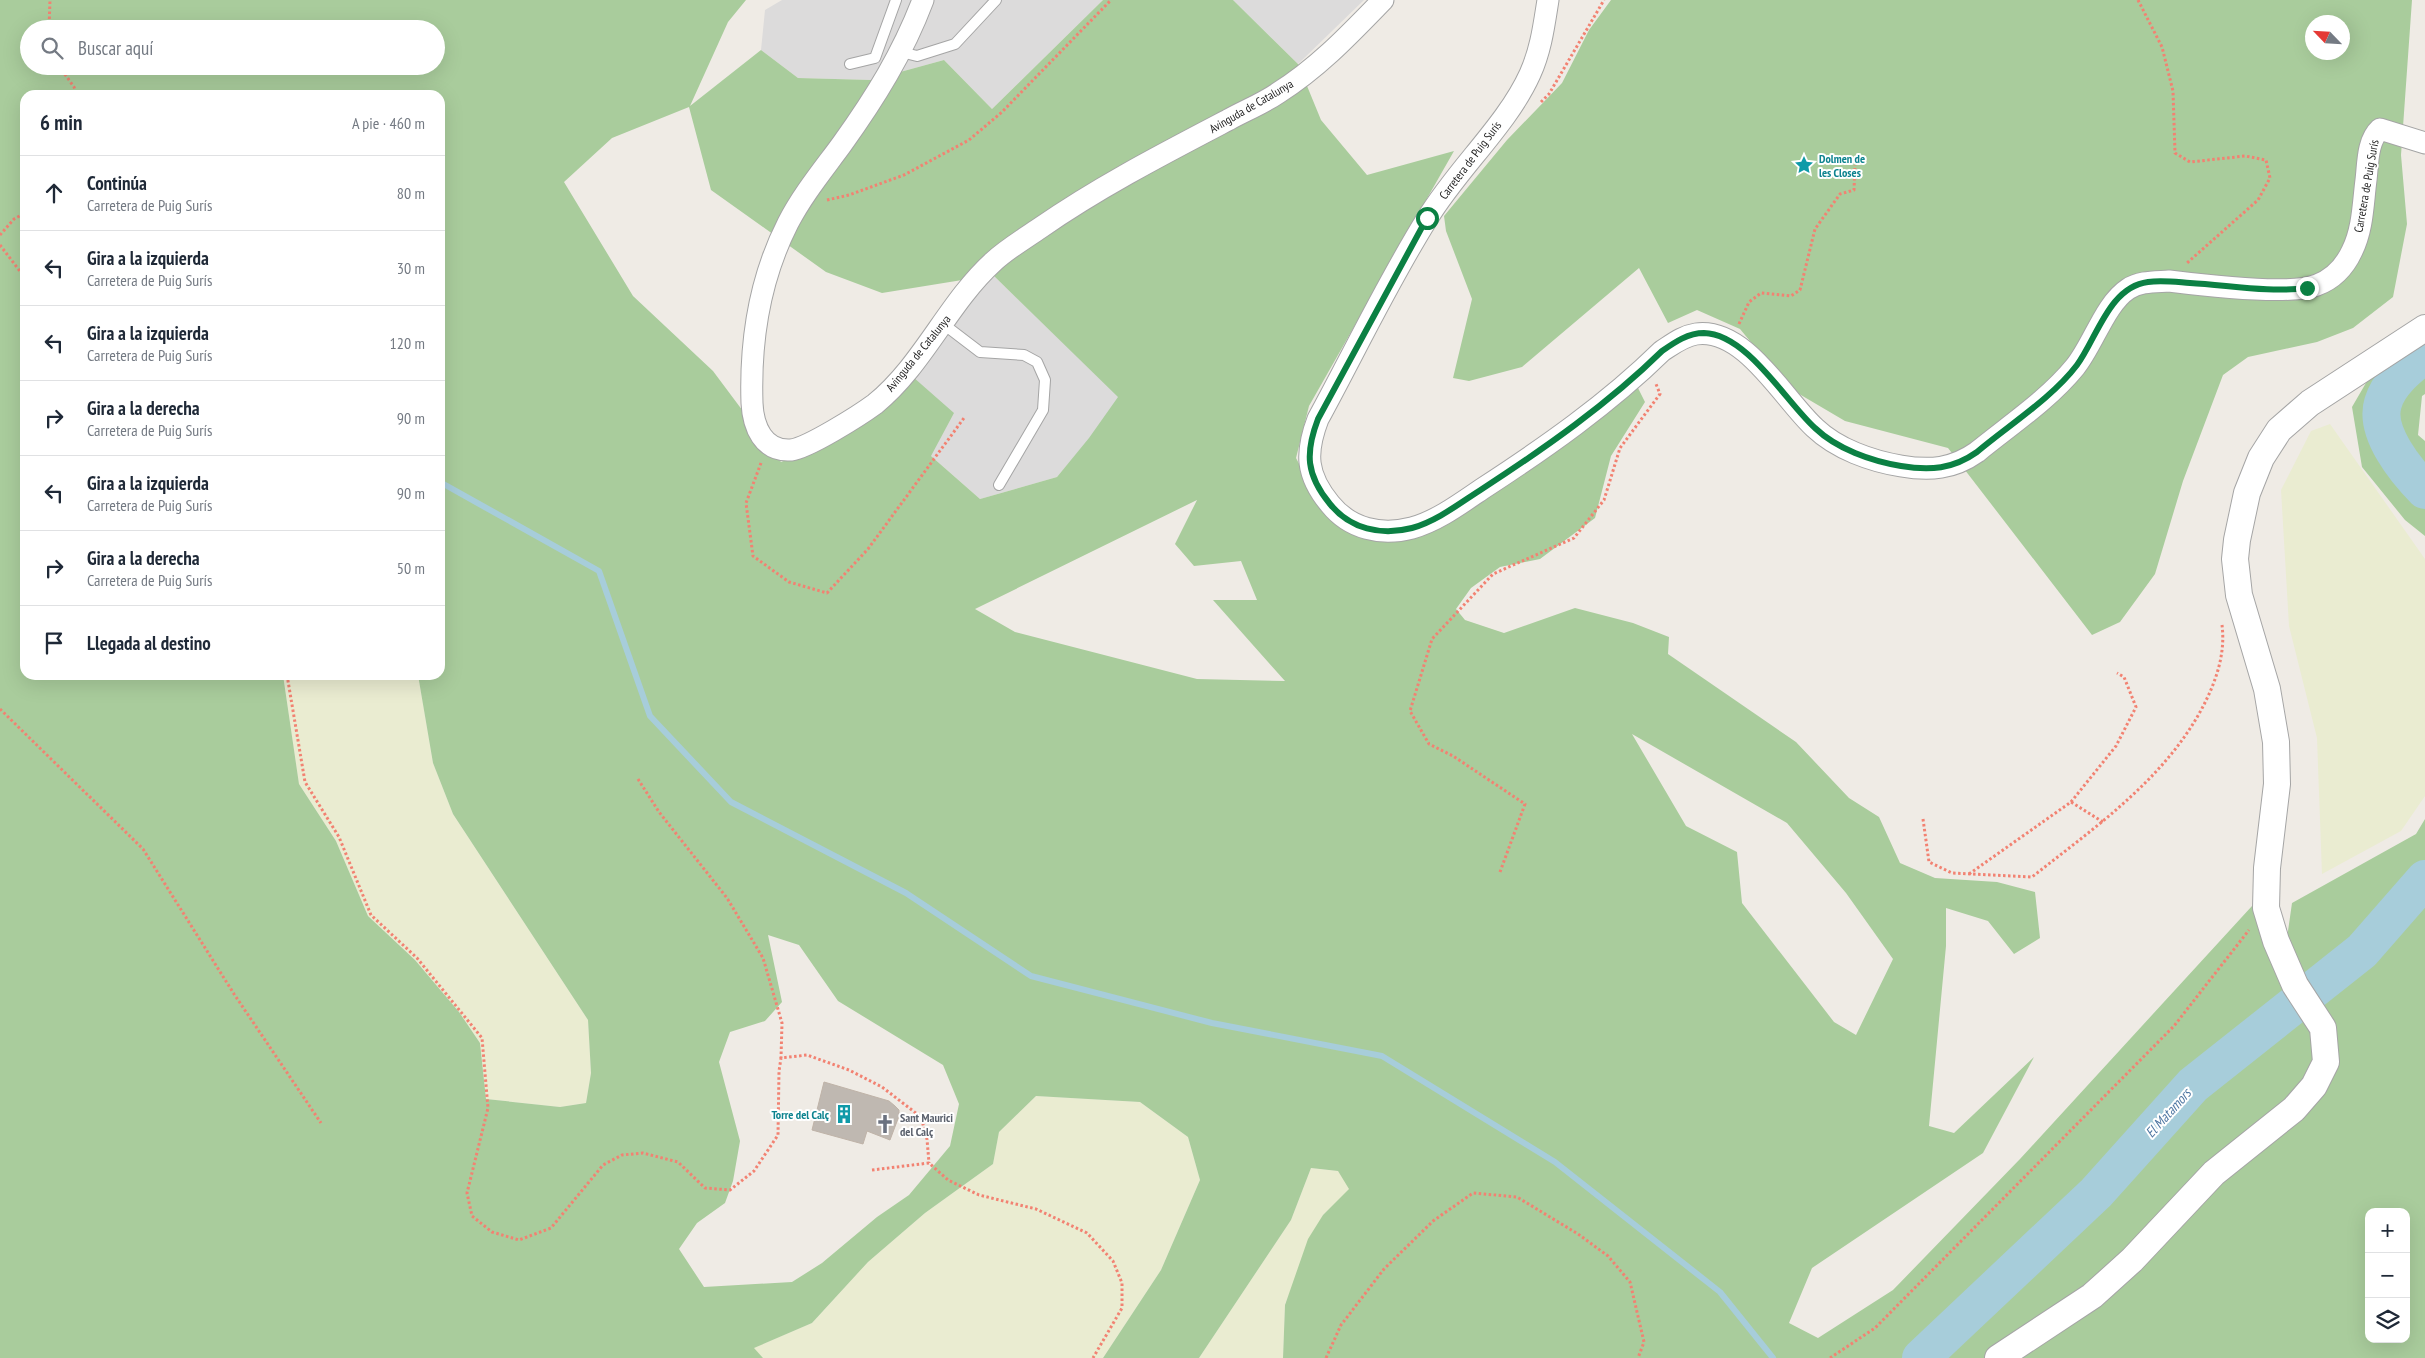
<!DOCTYPE html>
<html lang="es">
<head>
<meta charset="utf-8">
<style>
	:root { --surface:#fff; --page:#f6f6f7; --text:#1f2937; --muted:#747a83; --line:#e0e1e3 }
	body { margin:0; font-family:"PT Sans Narrow",sans-serif; background:var(--page); color:var(--text) }
	.controls { position:absolute; right:15px; bottom:15px; display:grid; overflow:hidden; border-radius:10px; box-shadow:0 5px 20px #0002 }
	.controls button { width:45px; height:45px; display:grid; place-items:center; padding:0; border:0; border-bottom:1px solid var(--line); background:var(--surface); color:var(--text); font:25px sans-serif }
	.compass { position:absolute; left:2305px; top:15px; width:45px; height:45px; border-radius:50%; background:var(--surface); box-shadow:0 5px 20px #0002; rotate:295deg }
	.stop { position:absolute; width:15px; height:15px; margin:-11px; border:4px solid #0b8043; border-radius:50%; background:#fff }
	.stop.end { background:#0b8043; border-color:#fff; box-shadow:0 1px 5px #0008 }
	.list { margin:0; padding:0; list-style:none }
	h2 { display:flex; justify-content:space-between; align-items:center; height:65px; margin:0; padding:0 20px; font-size:21px }
	h2 small { font-size:16px; font-weight:400; color:var(--muted) }
	.list li { display:grid; grid-template-columns:32px 1fr auto; gap:15px; align-items:center; box-sizing:border-box; height:75px; padding:0 20px; border-top:1px solid var(--line) }
	.list b { display:block; font-size:19px; white-space:nowrap }
	.list p { margin:0; font-size:16px; white-space:nowrap; color:var(--muted) }
	.list em { font-size:16px; font-style:normal; color:var(--muted) }
	.icon { flex:none; width:28px; height:28px; fill:none; stroke:currentColor; stroke-width:2; stroke-linecap:round; stroke-linejoin:round }
	.map { position:relative; flex:none; width:2425px; height:1358px; overflow:hidden }
	.search { position:absolute; background:var(--surface); box-shadow:0 5px 20px #0002; left:20px; top:20px; width:425px; height:55px; display:flex; align-items:center; gap:12px; box-sizing:border-box; padding:0 18px; border-radius:28px; color:var(--muted); font-size:19px }
	.panel { position:absolute; background:var(--surface); box-shadow:0 5px 20px #0002; left:20px; top:90px; width:425px; height:590px; border-radius:15px }
	.map>svg:first-child { display:block }
	.residential { fill:#dcdbdb }
	.farmland { fill:#eaecd1 }
	.forest { fill:#a9cc9c; fill-rule:evenodd }
	.lines { fill:none; stroke-linecap:round; stroke-linejoin:round }
	.stream { stroke:#a7cdda; stroke-width:6 }
	.river { stroke:#a7cdda; stroke-width:38 }
	.building { fill:#bfb8b1; stroke:#bfb3a8 }
	.service-casing { stroke:#a5a5a5; stroke-width:12 }
	.minor-casing { stroke:#a5a5a5; stroke-width:23 }
	.tertiary-casing { stroke:#a5a5a5; stroke-width:28 }
	.path { stroke:#f28272; stroke-width:3; stroke-dasharray:2.5 2.5; stroke-linecap:butt }
	.service { stroke:#fff; stroke-width:10 }
	.minor { stroke:#fff; stroke-width:21 }
	.tertiary { stroke:#fff; stroke-width:26 }
	.route { stroke:#0b8043; stroke-width:6 }
	.labels { text-anchor:middle; dominant-baseline:central; stroke-width:4; stroke-linejoin:round; paint-order:stroke }
	.street-label { font-size:12px; fill:#1e1e1e; stroke:#fff }
	.culture-label { font-size:12px; font-weight:bold; fill:#0d838f; stroke:#fff; text-anchor:start }
	.worship-label { font-size:12px; font-weight:bold; fill:#5b616d; stroke:#fff; text-anchor:start }
	.water-label { font-size:14px; font-style:italic; fill:#4d75a1; stroke:#fff }
</style>
</head>
<body>
<div class="map">
<svg width="2425" height="1358" viewBox="0 0 2425 1358">
	<rect width="100%" height="100%" fill="#efebe5"/>
	<g class="residential">
		<polygon points="782,0 1103,0 992,109 944,60 871,80 798,78 761,50 765,10"/>
		<polygon points="1233,0 1364,0 1298,64"/>
		<polygon points="993,275 1119,397 1090,438 1057,477 980,499 931,456 913,377 953,322"/>
	</g>
	<g class="farmland">
		<polygon points="2330,424 2425,559 2425,796 2401,831 2322,874 2317,738 2289,626 2281,490 2311,431"/>
		<polygon points="283,675 418,675 433,763 453,814 588,1020 591,1073 586,1103 560,1107 486,1099 480,1043 459,1012 415,960 368,916 336,841 299,784"/>
		<polygon points="1036,1096 1140,1102 1188,1137 1200,1180 1161,1270 1103,1358 763,1358 753,1348 812,1323 868,1262 925,1213 993,1164 999,1132"/>
		<polygon points="1311,1168 1338,1171 1350,1189 1323,1215 1285,1304 1283,1358 1199,1358 1291,1220"/>
	</g>
	<g class="forest">
		<path d="M0,0H746L728,22L690,106L761,50L798,78L871,80L944,60L992,109L1103,0H1233L1298,64L1321,120L1367,175L1454,151L1309,406L1296,458L1319,503L1364,535L1428,531L1638,388L1645,402L1611,456L1595,518L1540,559L1500,567L1471,588L1456,609L1465,620L1504,633L1575,608L1633,623L1669,637L1668,654L1796,742L1849,798L1879,817L1900,863L1935,878L1997,882L2035,892L2040,938L2014,954L1988,921L1946,908V946L1929,1126L1954,1133L2034,1057L1983,1153L1812,1268L1789,1323L1818,1338L1893,1290L2020,1159L2252,906L2285,952L2292,903L2416,834L2425,819V1358H1283L1285,1305L1308,1239L1323,1215L1349,1189L1338,1171L1311,1168L1291,1220L1199,1358H1103L1161,1270L1200,1180L1188,1137L1140,1102L1036,1096L999,1132L993,1164L925,1213L868,1262L812,1323L754,1348L763,1358H0ZM29,29H436V66H29ZM25,95H440V675H418L433,763L453,814L588,1020L591,1073L586,1103L560,1107L486,1099L480,1043L459,1012L415,960L368,916L336,841L299,784L283,675H25ZM689,107L711,190L826,272L882,293L993,275L1118,397L1089,438L1057,477L980,499L931,456L954,413L913,377L847,435L781,462L713,371L633,296L564,182L612,138ZM1197,500L1175,544L1194,566L1241,561L1257,600H1213L1285,681L1197,679L1015,632L975,609ZM1632,734L1787,823L1846,893L1893,959L1856,1035L1834,1022L1742,903L1737,852L1686,826ZM768,935L799,945L838,1001L943,1065L959,1104L950,1146L909,1195L877,1217L822,1263L792,1282L704,1287L679,1249L697,1223L725,1203L733,1181L740,1141L719,1062L730,1032L765,1021L782,1002ZM2369,1212H2406V1339H2369Z"/>
		<path d="M1611,0H2412L2401,155L2407,224L2393,297L2353,328L2317,342L2248,357L2223,375L2183,481L2155,574L2120,622L2092,635L1948,448L1845,421L1789,388L1740,329L1697,310L1668,323L1639,268L1522,367L1469,381L1453,378L1472,299L1446,231L1444,216L1507,140L1562,83L1589,30ZM2312,22H2342V52H2312Z"/>
		<polygon points="2425,334 2425,394 2422,396 2418,435 2425,441 2425,536 2405,520 2362,467 2352,407 2370,376"/>
	</g>
	<g class="lines">
		<polyline class="stream" points="440,482 599,571 650,716 731,802 906,893 1031,976 1212,1023 1382,1056 1555,1162 1720,1292 1773,1358"/>
		<g class="river">
			<path d="M2425,354C2409,367 2389,382 2383,403C2374,432 2406,471 2425,490"/>
			<polyline points="1921,1358 2096,1193 2193,1085 2362,951 2425,879"/>
		</g>
	</g>
	<polygon class="building" points="824,1082 889,1101 895,1106 899,1110 899,1116 890,1140 867,1131 863,1144 812,1130"/>
	<g class="lines">
		<g class="service-casing">
			<g id="service">
				<polyline points="901,52 917,56 955,44 996,0"/>
				<polyline points="850,64 875,58 896,0"/>
				<polyline points="942,323 980,352 1024,355 1037,362 1045,380 1043,410 999,485"/>
			</g>
		</g>
		<g class="minor-casing">
			<g id="minor">
				<path d="M923,0C903,53 875,98 842,144C823,170 803,194 788,223C760,278 750,342 752,403C753,426 763,452 791,450C808,448 860,415 875,404C923,365 948,303 993,262C1007,249 1024,239 1040,228C1099,187 1163,154 1228,120C1244,111 1262,104 1278,93C1318,68 1350,34 1383,0"/>
				<path d="M1548,0C1544,25 1541,50 1530,74C1507,125 1457,169 1427,219C1387,283 1354,353 1318,419C1305,453 1306,475 1330,504C1350,529 1381,536 1412,528C1437,521 1460,504 1482,489C1545,448 1608,404 1662,351C1673,344 1683,336 1696,334C1745,327 1784,400 1815,428C1837,449 1871,461 1901,466C1930,471 1953,469 1977,452C2010,425 2048,400 2075,367C2093,345 2105,304 2128,289C2140,281 2155,282 2169,281C2201,285 2290,296 2317,285C2333,279 2345,266 2352,251C2363,229 2363,203 2366,180C2368,164 2367,141 2380,129L2425,143"/>
			</g>
		</g>
		<g class="tertiary-casing">
			<polyline id="tertiary" points="1998,1358 2092,1296 2132,1260 2214,1173 2294,1109 2314,1086 2326,1062 2323,1028 2295,985 2276,941 2266,908 2267,868 2277,784 2276,742 2267,689 2239,595 2235,559 2237,540 2247,493 2261,458 2279,430 2310,403 2425,328"/>
		</g>
		<g class="path">
			<polyline points="2138,0 2162,47 2173,91 2175,153 2190,162 2245,156 2266,160 2270,178 2258,200 2187,263"/>
			<polyline points="49,29 50,0"/>
			<polyline points="59,66 74,87 77,95"/>
			<polyline points="1541,102 1549,94 1604,0"/>
			<polyline points="827,200 849,195 904,175 969,140 1002,112 1111,0"/>
			<polyline points="0,235 14,219 25,213"/>
			<polyline points="0,245 25,278"/>
			<polyline points="1739,324 1749,302 1761,293 1791,296 1800,290 1815,229 1840,194 1854,190 1855,165"/>
			<polyline points="761,463 746,503 753,556 789,582 827,593 868,549 964,418"/>
			<polyline points="287,675 305,782 339,837 371,915 417,958 482,1038 488,1108 467,1193 472,1216 492,1232 519,1240 551,1228 603,1165 622,1155 643,1153 678,1162 705,1188 730,1190 754,1171 778,1135 779,1071 781,1058 807,1055 849,1070 882,1087 921,1117 927,1139 929,1163"/>
			<polyline points="0,709 143,849 234,994 321,1123"/>
			<polyline points="638,779 659,812 727,898 763,958 782,1023 781,1058"/>
			<polyline points="2071,802 2116,746 2136,707 2124,677 2117,673"/>
			<path d="M1923,819L1929,862L1952,873L2032,877C2099,824 2174,773 2210,692C2219,671 2225,649 2222,625"/>
			<polyline points="1500,872 1525,804 1453,756 1429,744 1410,711 1432,639 1493,574 1574,538 1604,500 1620,448 1660,394 1656,384"/>
			<polyline points="1969,874 2071,802 2103,822"/>
			<polyline points="872,1170 929,1163 948,1180 979,1195 1036,1209 1087,1233 1113,1261 1122,1283 1122,1308 1093,1358"/>
			<polyline points="1326,1358 1341,1325 1384,1269 1433,1221 1473,1193 1517,1197 1578,1234 1608,1256 1630,1282 1644,1342 1638,1358"/>
			<polyline points="1830,1358 1875,1328 2174,1026 2249,930"/>
		</g>
		<use href="#service" class="service"/>
		<use href="#minor" class="minor"/>
		<use href="#tertiary" class="tertiary"/>
	</g>
	<g class="lines">
		<path class="route" d="M1427,218L1318,419C1305,453 1306,475 1330,504C1350,529 1381,536 1412,528C1437,521 1460,503 1482,489C1545,448 1608,404 1662,351C1675,342 1688,333 1704,333C1747,334 1786,402 1815,428C1837,449 1871,461 1901,466C1930,471 1953,469 1977,452C2009,425 2052,398 2077,365C2097,338 2109,287 2148,282C2162,280 2176,282 2190,283C2228,285 2269,293 2307,288"/>
	</g>
	<defs>
		<g id="sight-bare" transform="scale(1.5)"><path d="M0-6L1.8-2.2L6-1.7L2.9 1.2L3.7 5.4L0 3.3L-3.7 5.4L-2.9 1.2L-6-1.7L-1.8-2.2Z" fill="#0f9aa8" stroke="#fff" stroke-width="2.5" paint-order="stroke"/></g>
		<g id="building-bare" transform="scale(1.5)"><path d="M-4-6H4V6H1V3H-1V6H-4ZM-2.5-4.3h1.7v1.8h-1.7ZM.8-4.3h1.7v1.8H.8ZM-2.5-1h1.7V.8h-1.7ZM.8-1h1.7V.8H.8Z" fill="#0f9aa8" stroke="#fff" stroke-width="2.5" paint-order="stroke"/></g>
		<g id="church-bare" transform="scale(1.5)"><path d="M-1.2-6h2.4v3.5h3.3v2.4h-3.3V6h-2.4V-.1h-3.3v-2.4h3.3Z" fill="#6b7280" stroke="#fff" stroke-width="2.5" paint-order="stroke"/></g>
	</defs>
	<g fill-rule="evenodd">
		<use href="#sight-bare" x="1804" y="165"/>
		<use href="#building-bare" x="844" y="1114"/>
		<use href="#church-bare" x="885" y="1124"/>
	</g>
	<g class="labels">
		<g class="street-label">
			<text transform="translate(1251 106) rotate(-30)">Avinguda de Catalunya</text>
			<text transform="translate(1470 160) rotate(-53)">Carretera de Puig Surís</text>
			<text transform="translate(2366 186) rotate(-80)">Carretera de Puig Surís</text>
			<text transform="translate(918 353) rotate(-51)">Avinguda de Catalunya</text>
		</g>
		<g class="culture-label">
			<text x="1819" y="158">Dolmen de<tspan x="1819" dy="14">les Closes</tspan></text>
			<text x="829" y="1114" text-anchor="end">Torre del Calç</text>
		</g>
		<g class="worship-label">
			<text x="900" y="1117">Sant Maurici<tspan x="900" dy="14">del Calç</tspan></text>
		</g>
		<g class="water-label">
			<text transform="translate(2168 1113) rotate(-48)">El Matamors</text>
		</g>
	</g>
</svg>
<div class="controls">
<button>+</button>
<button>−</button>
<button><svg class="icon" aria-label="layers" viewBox="0 0 24 24"><path d="M12 4l9 5-9 5-9-5zM3 14l9 5 9-5"/></svg></button>
</div>
<svg class="compass" viewBox="-18 -18 36 36"><path d="M0-13l5 13h-10z" fill="#e53935"/><path d="M0 13l5-13h-10z" fill="#747a83"/></svg>
<div class="stop" style="left:1427px;top:218px"></div>
<div class="stop end" style="left:2307px;top:288px"></div>
<div class="search"><svg class="icon" aria-label="search" viewBox="0 0 24 24"><circle cx="10" cy="10" r="6"/><path d="M15 15l6 6"/></svg>Buscar aquí</div>
<section class="panel">
<h2>6 min<small>A pie · 460 m</small></h2>
<ul class="list">
<li><svg class="icon" aria-label="ahead" viewBox="0 0 24 24"><path d="M12 20V5M6 11l6-6 6 6"/></svg><div><b>Continúa</b><p>Carretera de Puig Surís</p></div><em>80 m</em></li>
<li><svg class="icon" aria-label="left" viewBox="0 0 24 24"><path d="M17 20v-9H6M10 6l-5 5 5 5"/></svg><div><b>Gira a la izquierda</b><p>Carretera de Puig Surís</p></div><em>30 m</em></li>
<li><svg class="icon" aria-label="left" viewBox="0 0 24 24"><path d="M17 20v-9H6M10 6l-5 5 5 5"/></svg><div><b>Gira a la izquierda</b><p>Carretera de Puig Surís</p></div><em>120 m</em></li>
<li><svg class="icon" aria-label="right" viewBox="0 0 24 24"><path d="M7 20v-9h11M14 6l5 5-5 5"/></svg><div><b>Gira a la derecha</b><p>Carretera de Puig Surís</p></div><em>90 m</em></li>
<li><svg class="icon" aria-label="left" viewBox="0 0 24 24"><path d="M17 20v-9H6M10 6l-5 5 5 5"/></svg><div><b>Gira a la izquierda</b><p>Carretera de Puig Surís</p></div><em>90 m</em></li>
<li><svg class="icon" aria-label="right" viewBox="0 0 24 24"><path d="M7 20v-9h11M14 6l5 5-5 5"/></svg><div><b>Gira a la derecha</b><p>Carretera de Puig Surís</p></div><em>50 m</em></li>
<li><svg class="icon" aria-label="arrive" viewBox="0 0 24 24"><path d="M6 21V4h12l-3 4 3 4H6"/></svg><div><b>Llegada al destino</b></div></li>
</ul>
</section>
</div>
</body>
</html>
